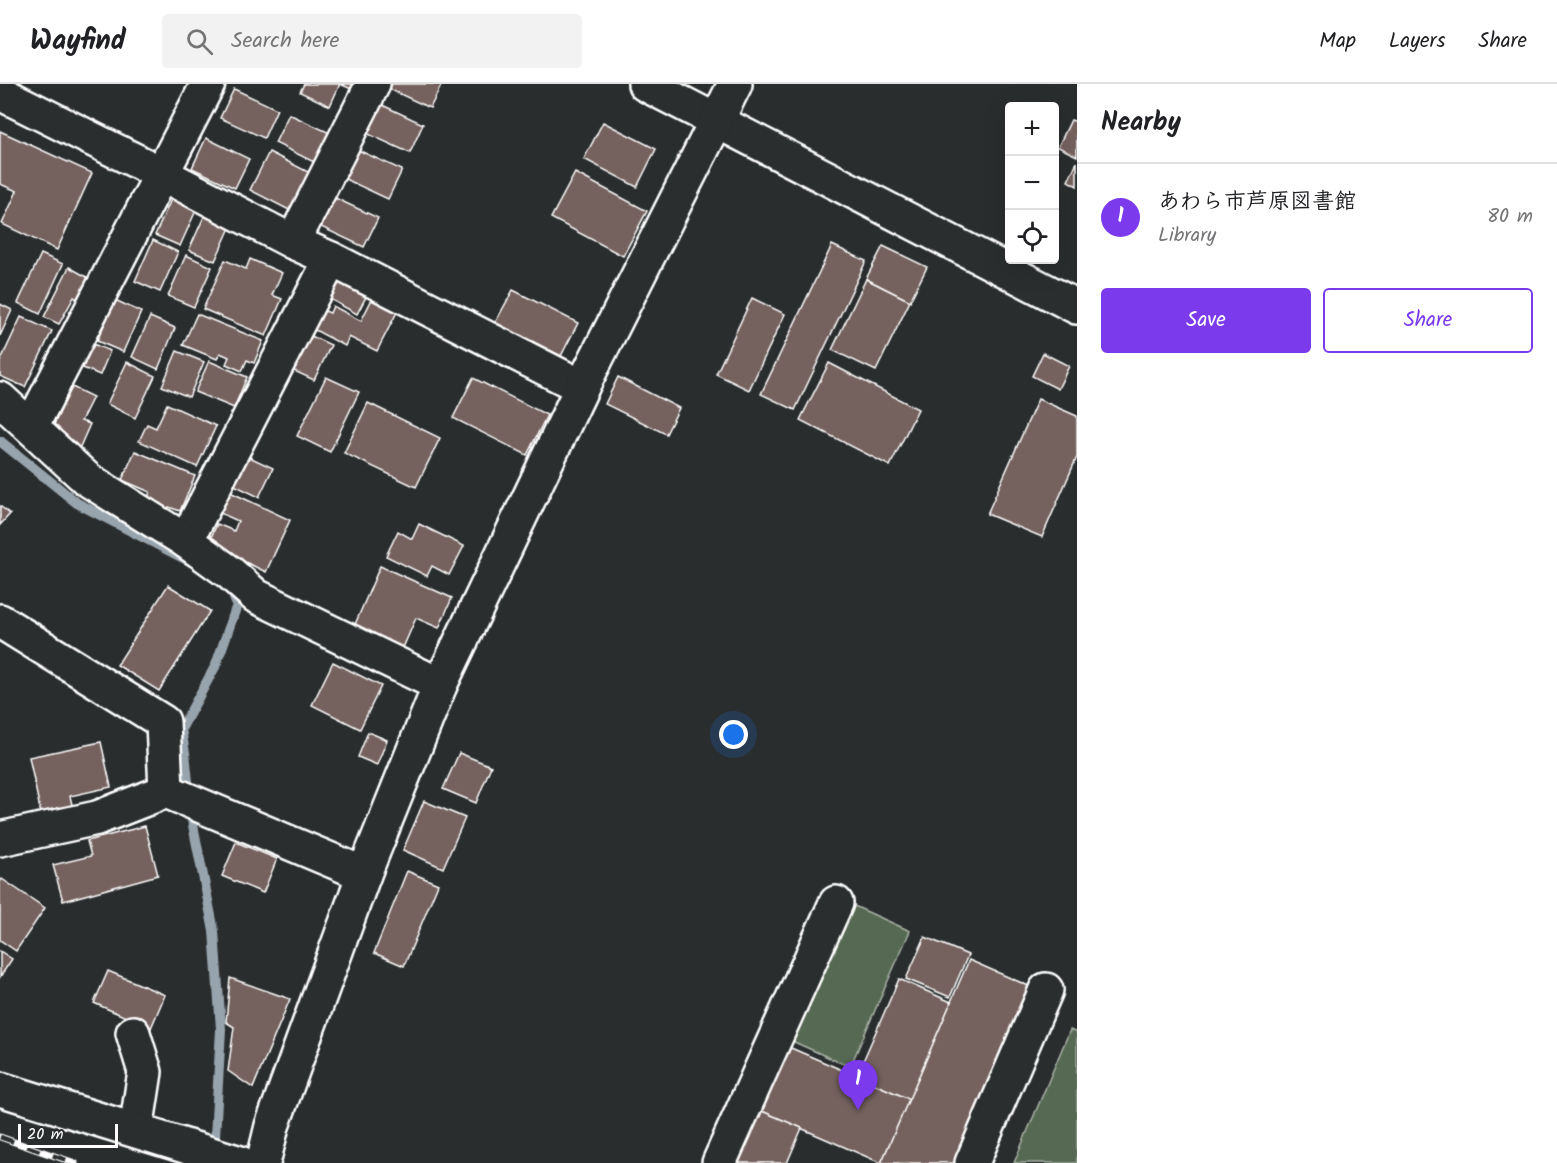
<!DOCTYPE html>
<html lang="en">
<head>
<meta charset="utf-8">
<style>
	:root { --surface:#fff; --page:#f2f2f2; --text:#202124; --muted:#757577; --line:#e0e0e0; --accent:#7c3aed }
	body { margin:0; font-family:Kalam,"Klee One",sans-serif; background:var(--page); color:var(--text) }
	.controls { position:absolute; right:18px; top:18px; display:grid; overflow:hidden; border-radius:6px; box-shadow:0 6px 24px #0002 }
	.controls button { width:54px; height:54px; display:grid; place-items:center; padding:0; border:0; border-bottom:2px solid var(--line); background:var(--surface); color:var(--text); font:30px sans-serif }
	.scale { position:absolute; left:18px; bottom:15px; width:100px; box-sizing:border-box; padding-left:6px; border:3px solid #fff; border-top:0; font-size:16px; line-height:21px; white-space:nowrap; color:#fff; -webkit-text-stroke:4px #2a2d2e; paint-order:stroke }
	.you { position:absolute; left:734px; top:651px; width:21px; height:21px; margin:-15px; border:4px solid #fff; border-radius:50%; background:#1a73e8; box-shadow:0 0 0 9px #1a73e833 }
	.badge { display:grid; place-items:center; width:39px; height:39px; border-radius:50%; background:var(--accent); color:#fff; font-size:20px; font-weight:700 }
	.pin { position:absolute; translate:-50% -50px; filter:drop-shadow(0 2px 3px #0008) }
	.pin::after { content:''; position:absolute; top:32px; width:21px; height:18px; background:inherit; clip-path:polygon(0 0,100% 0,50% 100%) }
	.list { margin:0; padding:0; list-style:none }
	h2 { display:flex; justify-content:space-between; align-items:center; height:78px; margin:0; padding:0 24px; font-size:26px }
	h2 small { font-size:20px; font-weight:400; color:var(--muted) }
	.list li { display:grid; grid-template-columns:39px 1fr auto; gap:18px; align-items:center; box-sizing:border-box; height:108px; padding:0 24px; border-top:2px solid var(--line) }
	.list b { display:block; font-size:22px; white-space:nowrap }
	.list p { margin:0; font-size:20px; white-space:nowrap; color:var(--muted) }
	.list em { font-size:20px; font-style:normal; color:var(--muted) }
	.actions { display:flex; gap:12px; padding:18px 24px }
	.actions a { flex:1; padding:14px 0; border:2px solid var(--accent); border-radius:6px; text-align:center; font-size:21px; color:var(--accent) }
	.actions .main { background:var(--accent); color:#fff }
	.icon { flex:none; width:33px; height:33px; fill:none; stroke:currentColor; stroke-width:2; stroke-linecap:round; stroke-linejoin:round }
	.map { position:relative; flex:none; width:1077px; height:1079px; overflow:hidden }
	header { display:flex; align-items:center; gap:36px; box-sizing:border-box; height:84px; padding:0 30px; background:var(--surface); border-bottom:2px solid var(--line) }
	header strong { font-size:28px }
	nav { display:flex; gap:33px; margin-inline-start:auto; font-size:21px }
	.search { width:420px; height:54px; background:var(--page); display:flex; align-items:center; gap:15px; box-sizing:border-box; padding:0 21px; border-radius:6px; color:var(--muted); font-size:22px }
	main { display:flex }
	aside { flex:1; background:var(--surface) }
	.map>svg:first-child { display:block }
	.green { fill:#576953; stroke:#abb4a9; stroke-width:1.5 }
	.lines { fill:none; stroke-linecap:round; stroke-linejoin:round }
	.stream { stroke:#97a4ad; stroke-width:10 }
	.building { fill:#75625f; stroke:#fff; stroke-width:1.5 }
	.minor-casing { stroke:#fff; stroke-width:38 }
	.minor { stroke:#2a2d2e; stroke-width:33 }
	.rail-casing { stroke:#fff; stroke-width:7 }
	.rail { stroke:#2a2d2e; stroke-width:4.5; stroke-dasharray:14; stroke-linecap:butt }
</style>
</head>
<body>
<header>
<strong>Wayfind</strong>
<div class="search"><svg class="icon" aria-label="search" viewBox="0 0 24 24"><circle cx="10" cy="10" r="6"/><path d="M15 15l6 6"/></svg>Search here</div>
<nav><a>Map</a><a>Layers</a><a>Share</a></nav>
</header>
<main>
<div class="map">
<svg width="1077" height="1079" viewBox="0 0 1077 1079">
	<rect width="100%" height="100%" fill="#2a2d2e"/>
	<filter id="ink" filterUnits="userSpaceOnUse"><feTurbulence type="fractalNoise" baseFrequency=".0167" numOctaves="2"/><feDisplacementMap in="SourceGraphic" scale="12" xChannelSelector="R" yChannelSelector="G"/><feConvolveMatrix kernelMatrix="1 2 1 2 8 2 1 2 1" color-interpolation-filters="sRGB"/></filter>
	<g filter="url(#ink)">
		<g class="green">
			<polygon points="852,821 910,847 850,983 792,957"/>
			<polygon points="1070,946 1077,949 1077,1079 1014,1079"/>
		</g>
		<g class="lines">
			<g class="stream">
				<polyline points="0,357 77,419 191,478"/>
				<polyline points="208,1064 215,1053 221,945 214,847 192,736 185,669 181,645 216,581 237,521 230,504"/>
			</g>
		</g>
		<g class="building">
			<polygon points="304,0 359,0 356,7 340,0 330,22 300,8"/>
			<polygon points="389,0 442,0 430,24 387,4"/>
			<polygon points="234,5 277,25 264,54 220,34"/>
			<polygon points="380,20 423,40 410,69 366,49"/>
			<polygon points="289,30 332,50 318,80 275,59"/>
			<polygon points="1071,36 1077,38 1077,72 1058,63"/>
			<polygon points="603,38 656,65 637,103 584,75"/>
			<polygon points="0,47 92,89 57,166 2,140 17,107 0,100"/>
			<polygon points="206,54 249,75 235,104 192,84"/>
			<polygon points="358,66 402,86 388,115 345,95"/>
			<polygon points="269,68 312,90 293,128 250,106"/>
			<polygon points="1077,78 1077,102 1068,97"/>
			<polygon points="575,89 647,127 623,172 551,134"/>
			<polygon points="173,111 198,122 180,162 155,151"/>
			<polygon points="335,114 378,134 364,163 321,143"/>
			<polygon points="207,126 233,137 215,177 189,166"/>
			<polygon points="153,156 178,168 160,208 135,197"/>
			<polygon points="832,161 866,177 795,326 761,310"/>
			<polygon points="883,162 927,183 910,217 866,195"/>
			<polygon points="41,170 63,180 40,230 18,219"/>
			<polygon points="186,171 212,183 194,223 168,212"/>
			<polygon points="250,175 282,189 272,211 282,215 266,252 203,225 225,176 246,185"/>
			<polygon points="69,183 94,197 83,218 74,213 59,240 44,233"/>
			<polygon points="338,194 368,209 357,230 328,214"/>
			<polygon points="866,195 910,217 876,287 832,266"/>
			<polygon points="513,206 578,239 561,272 495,239"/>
			<polygon points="752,214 785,230 749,306 716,290"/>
			<polygon points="372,215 397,228 377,267 349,253 345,262 311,244 320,225 330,229 333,222 361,237"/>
			<polygon points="115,216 141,228 123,268 97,257"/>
			<polygon points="0,220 12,226 0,252"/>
			<polygon points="197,230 263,257 254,279 247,276 242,287 226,280 229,273 220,269 217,275 183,261"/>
			<polygon points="21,233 52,247 25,303 0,292 0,278"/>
			<polygon points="150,233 175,244 158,285 132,273"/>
			<polygon points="309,251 331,261 314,296 292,286"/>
			<polygon points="93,260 110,267 100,291 83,284"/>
			<polygon points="177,267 204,278 189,313 162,302"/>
			<polygon points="1043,269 1069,282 1058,305 1032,292"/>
			<polygon points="209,277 247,293 234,324 195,308"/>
			<polygon points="127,278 155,292 135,334 107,320"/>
			<polygon points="829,279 918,325 890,382 800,336"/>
			<polygon points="326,293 359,308 330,368 297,352"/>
			<polygon points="618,293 679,324 666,350 605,320"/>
			<polygon points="473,294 547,331 527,371 453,334"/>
			<polygon points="72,303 93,313 81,337 90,340 79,365 49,351"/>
			<polygon points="1038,315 1077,332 1077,373 1042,453 987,430"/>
			<polygon points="368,319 440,354 416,403 344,369"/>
			<polygon points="167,320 216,342 197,383 139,357 147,340 156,344"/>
			<polygon points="135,367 195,392 180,427 169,423 165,433 144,424 150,408 122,396"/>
			<polygon points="243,370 273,384 259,413 230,399"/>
			<polygon points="230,408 290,436 266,488 208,460 217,440 234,447 238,437 220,429"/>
			<polygon points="0,422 10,430 0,441"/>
			<polygon points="419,440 464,462 449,491 432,482 427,492 386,472 398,447 412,455"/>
			<polygon points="380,482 452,514 439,544 416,534 402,566 353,545"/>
			<polygon points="168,501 210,527 159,607 117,581"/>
			<polygon points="333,578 381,602 360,645 312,621"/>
			<polygon points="368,648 387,656 377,681 358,673"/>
			<polygon points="101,658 111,703 70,712 74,729 42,735 29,673"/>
			<polygon points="459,669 491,682 476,719 443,705"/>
			<polygon points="424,717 465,734 443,784 403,766"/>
			<polygon points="145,742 158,791 63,817 53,781 91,772 87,757"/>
			<polygon points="236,758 277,775 263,809 222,792"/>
			<polygon points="407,787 438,800 404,882 374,869"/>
			<polygon points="2,795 45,824 16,867 0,856 0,798"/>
			<polygon points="925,853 968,871 950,913 906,895"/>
			<polygon points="0,867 12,875 0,893"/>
			<polygon points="969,876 1031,903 954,1079 881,1079"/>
			<polygon points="108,887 165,911 151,944 94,919"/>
			<polygon points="230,894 290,915 253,1004 228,987 234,943 226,938"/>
			<polygon points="899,895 951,918 909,1015 856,993"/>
			<polygon points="784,961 909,1015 881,1079 757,1025"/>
			<polygon points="757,1025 802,1044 787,1079 733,1079"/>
		</g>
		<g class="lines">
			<g class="minor-casing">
				<g id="minor">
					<polyline points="645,0 1077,223"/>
					<polyline points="0,9 162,90 293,158 331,175 186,457"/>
					<polyline points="293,158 373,0"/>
					<polyline points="331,175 582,303"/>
					<polyline points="0,315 87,395 186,457 229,488 256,512 440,601"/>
					<polyline points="31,343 208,0"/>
					<polyline points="0,537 163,638 166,707"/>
					<polyline points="0,755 97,734 166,707 364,790"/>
					<polyline points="133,949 145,988 136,1046"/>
					<polyline points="0,1005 240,1079"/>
					<polyline points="263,1079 272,1042 364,790 440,601 582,303 735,0"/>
					<polyline points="719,1079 836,819"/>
					<polyline points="972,1079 1046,906"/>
				</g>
			</g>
			<use href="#minor" class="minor"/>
			<g class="rail-casing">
				<polyline id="rail" points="0,1053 75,1079"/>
			</g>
			<use href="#rail" class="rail"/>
		</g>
	</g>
</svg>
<div class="controls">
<button>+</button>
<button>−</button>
<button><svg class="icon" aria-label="locate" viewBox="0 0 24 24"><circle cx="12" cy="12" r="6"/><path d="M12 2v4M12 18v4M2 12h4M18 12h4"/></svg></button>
</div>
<div class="scale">20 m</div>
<div class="you"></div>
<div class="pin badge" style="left:858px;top:1026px">1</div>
</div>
<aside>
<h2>Nearby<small></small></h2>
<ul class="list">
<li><span class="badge">1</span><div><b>あわら市芦原図書館</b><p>Library</p></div><em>80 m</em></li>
</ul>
<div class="actions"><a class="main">Save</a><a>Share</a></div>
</aside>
</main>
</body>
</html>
